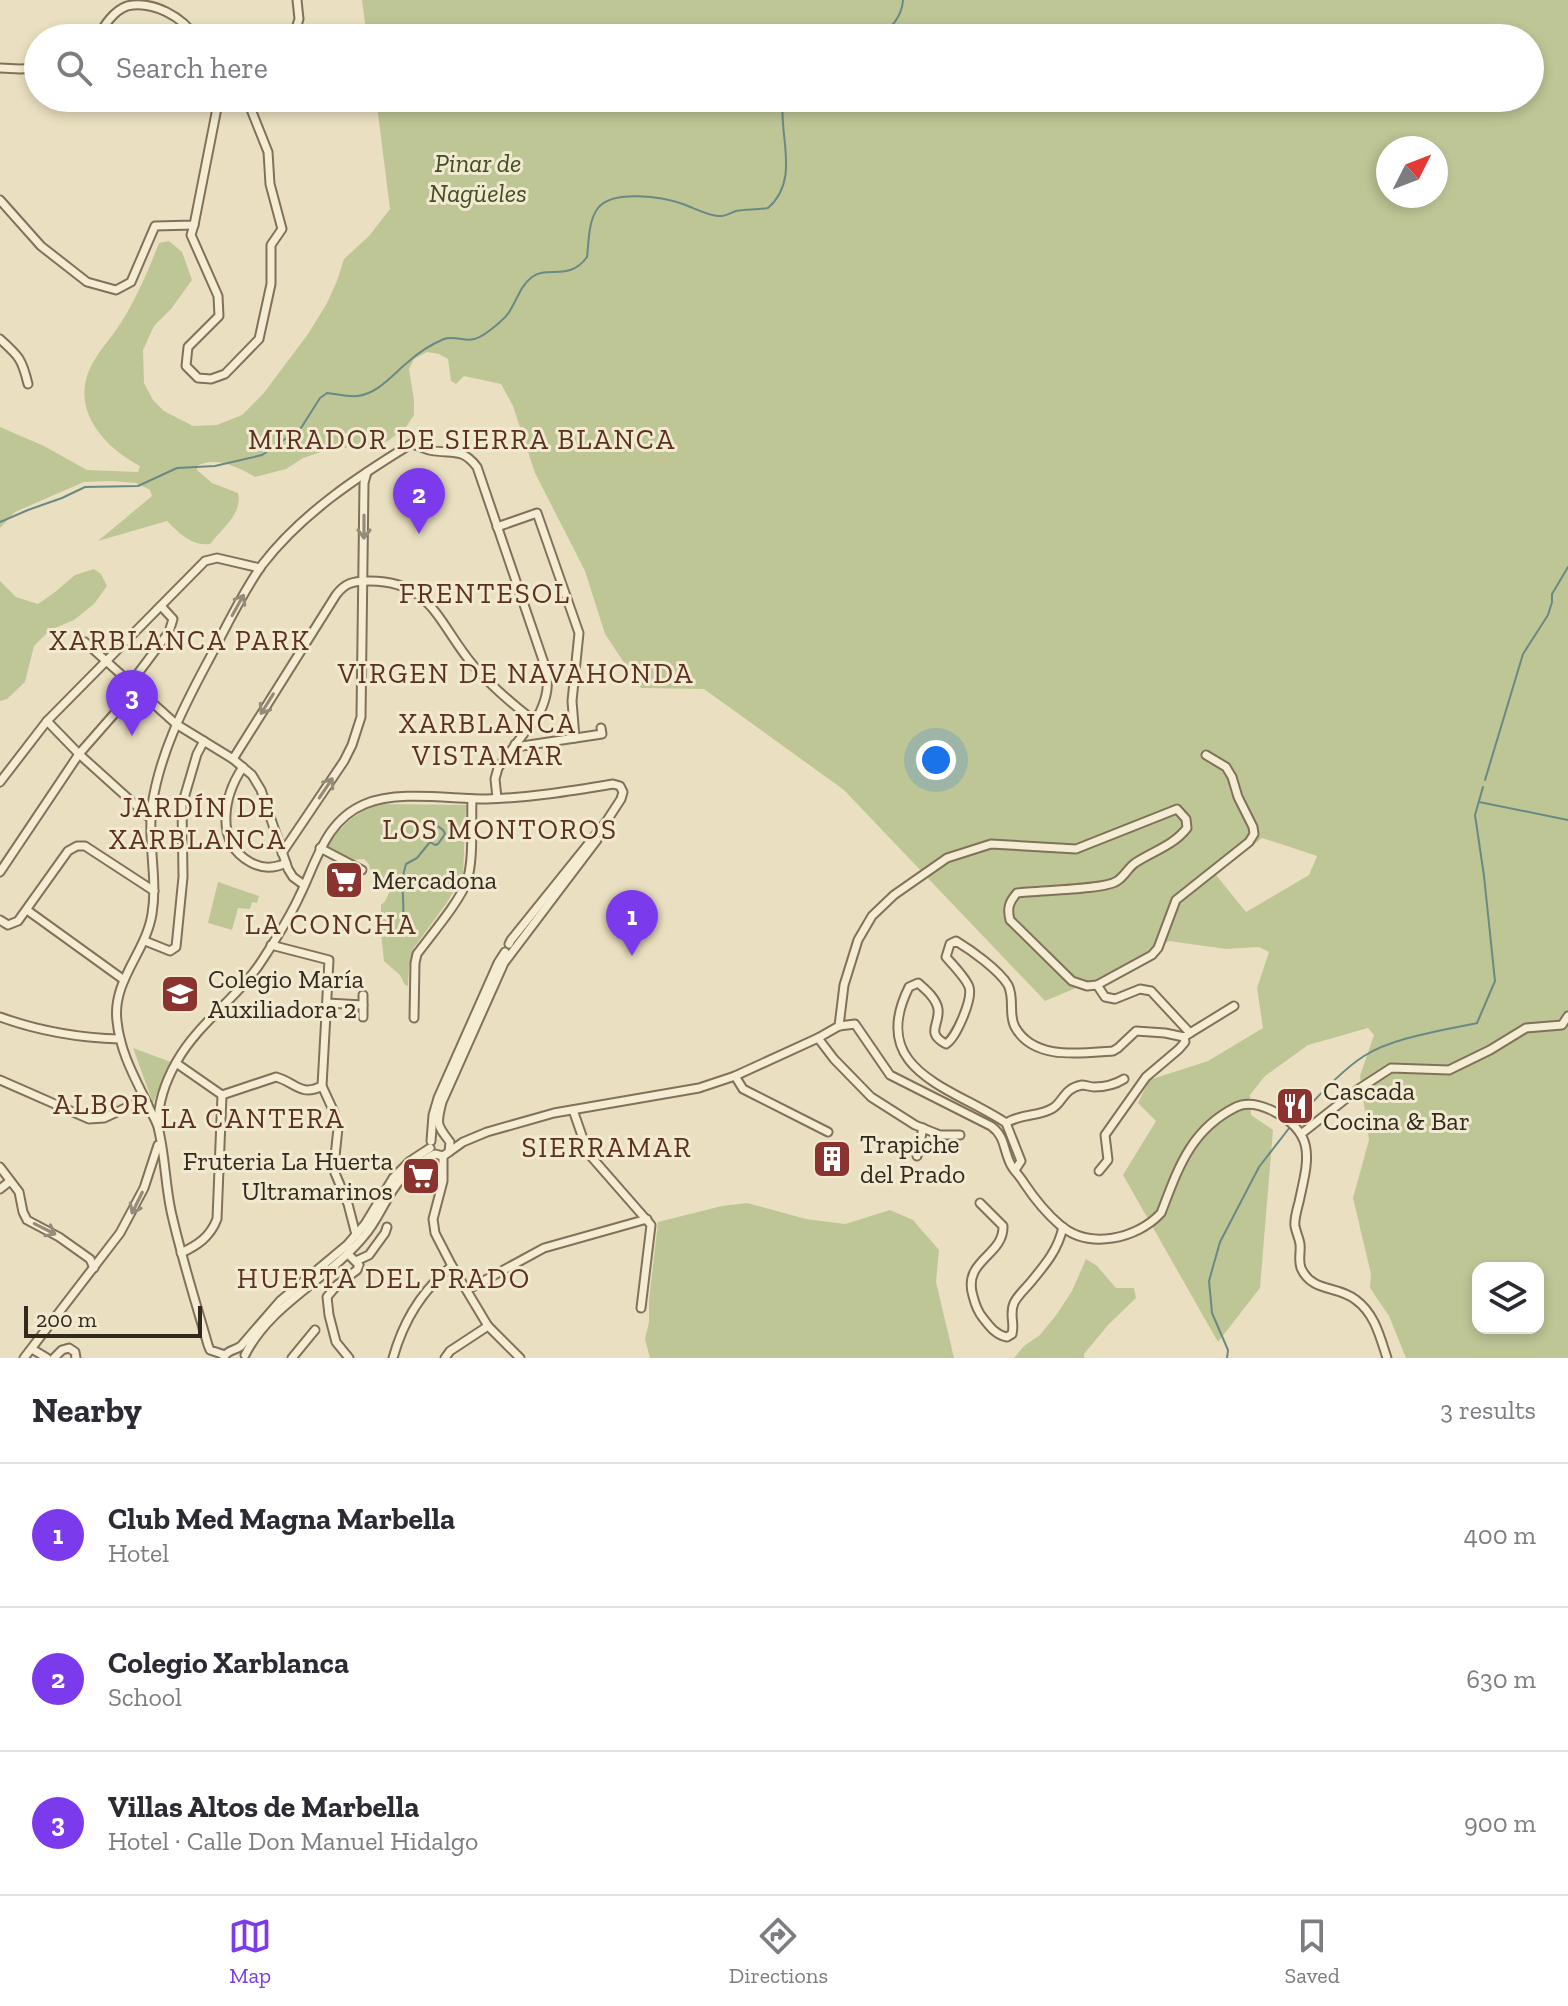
<!DOCTYPE html>
<html lang="en">
<head>
<meta charset="utf-8">
<style>
	:root { --surface:#fff; --page:#f2f2f3; --text:#2b2b33; --muted:#7c7c81; --line:#e1e1e2; --accent:#7c3aed }
	body { margin:0; font-family:"Zilla Slab",serif; background:var(--page); color:var(--text) }
	.controls { position:absolute; right:24px; bottom:24px; display:grid; overflow:hidden; border-radius:16px; box-shadow:0 4px 12px #0003 }
	.controls button { width:72px; height:72px; display:grid; place-items:center; padding:0; border:0; border-bottom:2px solid var(--line); background:var(--surface); color:var(--text); font:40px sans-serif }
	.compass { position:absolute; left:1376px; top:136px; width:72px; height:72px; border-radius:50%; background:var(--surface); box-shadow:0 4px 12px #0003; rotate:48deg }
	.scale { position:absolute; left:24px; bottom:20px; width:178px; box-sizing:border-box; padding-left:8px; border:4px solid #32291d; border-top:0; font-size:22px; line-height:28px; white-space:nowrap; color:#32291d; -webkit-text-stroke:6px #f2ead0; paint-order:stroke }
	.you { position:absolute; left:936px; top:760px; width:28px; height:28px; margin:-20px; border:6px solid #fff; border-radius:50%; background:#1a73e8; box-shadow:0 0 0 12px #1a73e833 }
	.badge { display:grid; place-items:center; width:52px; height:52px; border-radius:50%; background:var(--accent); color:#fff; font-size:26px; font-weight:700 }
	.pin { position:absolute; translate:-50% -66px; filter:drop-shadow(0 2px 4px #0008) }
	.pin::after { content:''; position:absolute; top:42px; width:28px; height:24px; background:inherit; clip-path:polygon(0 0,100% 0,50% 100%) }
	.list { margin:0; padding:0; list-style:none }
	h2 { display:flex; justify-content:space-between; align-items:center; height:104px; margin:0; padding:0 32px; font-size:34px }
	h2 small { font-size:26px; font-weight:400; color:var(--muted) }
	.list li { display:grid; grid-template-columns:52px 1fr auto; gap:24px; align-items:center; box-sizing:border-box; height:144px; padding:0 32px; border-top:2px solid var(--line) }
	.list b { display:block; font-size:30px; white-space:nowrap }
	.list p { margin:0; font-size:26px; white-space:nowrap; color:var(--muted) }
	.list em { font-size:26px; font-style:normal; color:var(--muted) }
	.icon { flex:none; width:44px; height:44px; fill:none; stroke:currentColor; stroke-width:2; stroke-linecap:round; stroke-linejoin:round }
	.map { position:relative; flex:none; width:1568px; height:1358px; overflow:hidden }
	.search { position:absolute; background:var(--surface); box-shadow:0 4px 12px #0003; left:24px; right:24px; top:24px; height:88px; display:flex; align-items:center; gap:20px; box-sizing:border-box; padding:0 28px; border-radius:44px; color:var(--muted); font-size:30px }
	.sheet { height:536px; background:var(--surface) }
	nav { display:flex; justify-content:space-around; align-items:center; box-sizing:border-box; height:112px; border-top:2px solid var(--line); background:var(--surface); font-size:22px; color:var(--muted) }
	nav a { display:grid; justify-items:center; gap:4px }
	nav .on { color:var(--accent) }
	.map>svg:first-child { display:block }
	.green { fill:#bec696; fill-rule:evenodd }
	.lines { fill:none; stroke-linecap:round; stroke-linejoin:round }
	.stream { stroke:#6b8984; stroke-width:2 }
	.minor-casing { stroke:#81715a; stroke-width:11 }
	.minor { stroke:#f5edd3; stroke-width:7 }
	.oneway { stroke:#948b78 }
	.labels { text-anchor:middle; dominant-baseline:central; stroke-width:6; stroke-linejoin:round; paint-order:stroke }
	.park-label { font-size:26px; font-style:italic; fill:#414d25; stroke:#f2ead0 }
	.poi-label { font-size:26px; fill:#32291d; stroke:#f2ead0; text-anchor:start }
	.neighbourhood-label { font-size:28px; letter-spacing:2px; fill:#5b3020; stroke:#f2ead0 }
</style>
</head>
<body>
<div class="map">
<svg width="1568" height="1358" viewBox="0 0 1568 1358">
	<rect width="100%" height="100%" fill="#eae0c1"/>
	<g class="green">
		<path d="M362,0H1568V1358H1406L1389,1316L1370,1288L1371,1274L1353,1198L1369,1140L1360,1076L1374,1035L1368,1028L1308,1045L1265,1076L1250,1095L1251,1115L1273,1130L1260,1288L1218,1342L1123,1175L1156,1121L1138,1103L1149,1080L1208,1061L1263,1028L1257,988L1269,952L1259,947L1226,949L1169,941L1095,980L1045,1001L844,790L704,689L641,688L605,634L585,571L535,473L513,406L501,384L464,376L456,384L451,381L448,359L439,354L427,352L414,359L409,369L414,400V415L406,427L388,441L372,446L330,449L303,458L286,469L255,477C238,467 215,456 197,466V470L212,483L238,493C243,513 222,529 210,544C191,546 179,533 167,521L98,541L152,496L150,490L136,483L112,481L84,482L15,512L0,528V427L44,446L87,470L138,472L140,466C107,449 73,414 88,373C96,353 111,339 122,321C137,297 149,269 159,243L169,241L182,252L192,280L171,309L154,326L143,350L144,383L153,400L164,411L193,426L217,425L242,415L263,394L308,334L326,305L337,281L344,259L369,236L390,209L376,98H1530V38H367ZM1388,148H1436V196H1388ZM1262,838L1317,856L1309,875L1246,912L1216,875ZM1478,1268H1538V1328H1478Z"/>
		<polygon points="432,483 436,500 400,508 397,491"/>
		<polygon points="94,569 101,574 107,586 94,604 74,620 50,630 34,646 25,682 7,699 0,701 0,581 16,597 38,604 55,592 75,575"/>
		<path d="M378,804L466,805L463,876L446,904L413,949L409,967L408,986L405,985L400,975L384,961L381,934V905L385,901L394,883L371,874L369,864L364,859L352,860L327,847C343,824 352,815 378,804Z"/>
		<polygon points="218,882 259,896 257,903 252,902 250,909 238,908 232,930 208,923"/>
		<polygon points="133,1048 171,1062 153,1103"/>
		<polygon points="747,1203 806,1219 845,1224 890,1210 913,1220 939,1250 936,1282 954,1358 650,1358 645,1339 649,1322 649,1300 658,1222 722,1206"/>
		<polygon points="1086,1259 1097,1266 1116,1288 1134,1288 1136,1298 1108,1325 1084,1354 1084,1358 1014,1358 1024,1346 1040,1335 1057,1314 1072,1291"/>
	</g>
	<g class="lines">
		<g class="stream">
			<path d="M878,38C891,28 902,17 903,0"/>
			<path d="M0,522L28,510L62,498L85,487L138,486L177,468L215,466L262,455L301,428L320,398L327,393C336,394 348,397 357,396C378,394 393,374 408,362C418,353 432,344 444,339C454,335 465,342 474,339C483,337 493,328 500,322C515,311 517,288 532,277C547,265 569,282 587,257C589,242 588,221 598,208C613,189 663,197 683,204C694,208 706,215 718,216C725,217 730,213 736,211C746,209 757,210 768,208C801,179 778,135 783,98"/>
			<polyline points="1485,780 1523,654 1548,615 1552,602 1552,594 1568,567"/>
			<polyline points="1479,802 1568,820"/>
			<path d="M403,918C405,896 399,886 406,864L417,858L430,842L435,845L438,844L445,834L443,830L435,824H432L424,834L425,838L430,842"/>
			<path d="M1300,1116C1317,1097 1342,1070 1364,1056C1394,1037 1441,1031 1477,1023L1495,981L1484,876L1475,815L1483,787"/>
			<polyline points="1227,1358 1228,1350 1212,1313 1209,1281 1220,1242 1259,1167 1290,1127"/>
		</g>
		<g class="minor-casing">
			<g id="minor">
				<path d="M97,38C104,26 113,11 127,6C153,0 183,17 196,38"/>
				<polyline points="293,38 299,19 297,0"/>
				<polyline points="0,68 20,69 38,68"/>
				<polyline points="211,98 218,103 273,98"/>
				<polyline points="0,200 41,246 87,282 116,290 131,282 155,226 194,225 218,103"/>
				<polyline points="194,225 191,235 218,296 219,316 188,347 186,366 198,378 211,379 225,374 259,339 271,284 271,245 282,229 270,184 268,152 248,102"/>
				<path d="M0,339C19,356 22,359 28,384"/>
				<polyline points="497,527 537,513 579,633 572,701 575,738"/>
				<polyline points="85,642 176,724 233,759 252,775 261,790 288,869 293,877 304,885"/>
				<polyline points="130,684 169,632 173,619 161,606"/>
				<polyline points="47,721 79,754 151,819"/>
				<polyline points="515,744 522,746 602,734 601,728"/>
				<path d="M233,759L336,595C345,583 353,581 368,581C432,580 439,625 473,665C491,686 511,703 533,720"/>
				<path d="M243,767C224,795 214,842 250,862C262,869 273,869 286,863"/>
				<polyline points="0,782 47,721 205,561 217,558 260,568"/>
				<polyline points="320,848 362,870"/>
				<polyline points="282,853 344,761 352,745 361,717 364,483 367,472"/>
				<polyline points="0,872 79,754 136,689"/>
				<polyline points="27,910 124,980"/>
				<polyline points="0,920 8,925 18,921 68,851 77,846 85,846 154,891"/>
				<polyline points="145,941 170,951 176,947 183,877 182,805 197,754 204,741"/>
				<polyline points="271,945 329,960 322,1086 334,1112 338,1128 334,1166 335,1173 348,1204 356,1235"/>
				<path d="M1097,985L1105,997L1115,999L1140,989L1151,991L1190,1033L1184,1037L1165,1033L1136,1031L1118,1048L1113,1051C1081,1053 1034,1061 1015,1027C1008,1014 1015,999 1008,985C999,970 971,950 956,941L950,944L946,957C952,964 966,978 969,987C973,999 956,1038 946,1044C925,1033 940,1025 938,1009C936,998 926,990 918,983L909,987C867,1071 952,1087 1006,1123C1022,1113 1039,1117 1053,1108C1063,1102 1064,1088 1082,1085C1085,1085 1091,1087 1094,1087C1104,1087 1116,1084 1124,1079"/>
				<polyline points="363,995 363,1017"/>
				<polyline points="327,1003 363,1005"/>
				<path d="M0,1017C39,1031 78,1038 120,1039"/>
				<path d="M414,1018L415,963L417,954C431,935 460,901 467,881C474,859 471,822 472,799"/>
				<path d="M839,1026L844,985L858,940L872,916L894,895L947,858L991,844L1076,849L1177,809L1186,819L1187,828C1173,846 1153,851 1135,863C1128,868 1124,877 1117,881C1104,890 1038,890 1017,893C1009,902 1007,908 1010,920L1072,981L1087,986L1097,985L1152,955L1158,948L1176,900L1249,842L1254,834L1253,827L1238,797L1232,777L1226,767L1206,755"/>
				<polyline points="1190,1033 1234,1006"/>
				<polyline points="818,1038 834,1059 871,1097 915,1125 940,1135 960,1135"/>
				<path d="M176,1063L222,1095L217,1219C210,1237 198,1245 181,1253"/>
				<polyline points="735,1076 743,1089 828,1132"/>
				<polyline points="0,1080 89,1119 104,1118 145,1099"/>
				<path d="M222,1095L276,1077C295,1082 300,1097 322,1086"/>
				<polyline points="573,1110 588,1153 651,1225 641,1308"/>
				<polyline points="1006,1123 1021,1161 1015,1170"/>
				<path d="M158,1125C158,1102 166,1080 177,1061C199,1022 240,996 263,959C276,939 290,917 300,895C317,860 326,820 365,804C398,790 450,799 486,799C529,798 571,791 613,784L620,786L623,792L621,799L606,822L511,940L509,944"/>
				<polyline points="1301,1134 1357,1090 1391,1068 1449,1070 1490,1050 1526,1028 1562,1025 1568,1016"/>
				<polyline points="431,1141 433,1115 438,1098 498,963 505,952"/>
				<path d="M449,1152L463,1142L487,1132L554,1113L699,1088L735,1076L818,1038L839,1026L855,1024L890,1075L991,1126C1005,1136 1003,1148 1010,1163C1013,1170 1020,1176 1024,1183C1034,1198 1046,1213 1060,1225C1089,1250 1137,1239 1161,1213C1178,1169 1190,1130 1236,1107C1246,1102 1260,1105 1271,1110C1318,1133 1308,1160 1299,1202C1297,1210 1294,1219 1295,1226C1296,1232 1299,1238 1300,1244C1301,1253 1298,1259 1301,1268C1312,1293 1338,1285 1356,1300C1375,1314 1380,1337 1387,1358"/>
				<polyline points="443,1156 443,1181 433,1219 435,1233 452,1266 488,1326 520,1358"/>
				<polyline points="917,1156 923,1128"/>
				<polyline points="0,1167 19,1192 23,1212 27,1220 59,1237 90,1259 94,1268"/>
				<polyline points="1099,1171 1108,1160 1105,1135 1146,1077 1179,1049 1185,1042 1184,1037"/>
				<polyline points="0,1189 10,1181"/>
				<path d="M980,1203L1003,1226C1004,1256 962,1260 973,1296C975,1304 978,1312 983,1318C990,1327 996,1335 1007,1337L1012,1334C1015,1323 1009,1314 1014,1303C1018,1295 1025,1289 1030,1283C1045,1265 1058,1250 1063,1227"/>
				<polyline points="348,1254 359,1265 357,1270 337,1285 327,1297 329,1315 336,1342 349,1358"/>
				<polyline points="356,1261 369,1255 385,1233 387,1227"/>
				<polyline points="467,1290 544,1248 647,1219"/>
				<polyline points="32,1349 47,1358"/>
				<path d="M225,1355L210,1350L208,1345C195,1300 181,1256 171,1211C165,1183 165,1154 158,1127C156,1120 151,1113 148,1105C135,1078 120,1052 117,1021C112,981 146,952 152,914C158,877 147,842 152,805C160,754 182,710 206,665C224,632 240,596 262,565C301,514 357,477 411,444C418,445 422,448 429,450C451,455 461,446 477,467L546,669C549,685 547,697 540,712L498,768L495,779L497,798"/>
				<path d="M245,1355C271,1303 329,1279 364,1236C379,1219 386,1196 401,1179C409,1169 420,1163 431,1156L435,1154L443,1156L449,1152L450,1142C437,1125 436,1125 442,1102L504,963L597,840"/>
				<path d="M224,1357C228,1349 235,1351 241,1346L280,1301L347,1245L365,1224L393,1178L410,1161L430,1148"/>
				<polyline points="24,1358 120,1233 144,1188 158,1145"/>
				<polyline points="54,1358 62,1350 69,1348 75,1352 76,1358"/>
				<polyline points="292,1358 315,1330"/>
				<path d="M393,1358C403,1322 422,1290 452,1266"/>
				<polyline points="445,1358 450,1351 488,1326"/>
			</g>
		</g>
		<use href="#minor" class="minor"/>
	</g>
	<defs><path id="oneway-shaft" d="M-6 0H5M1.5-3L5.5 0L1.5 3" fill="none" stroke-width="1.6" stroke-linecap="round" stroke-linejoin="round" transform="scale(2)"/></defs>
	<g class="oneway">
		<use href="#oneway-shaft" transform="translate(364 527) rotate(90)"/>
		<use href="#oneway-shaft" transform="translate(238 605) rotate(-61)"/>
		<use href="#oneway-shaft" transform="translate(267 704) rotate(122)"/>
		<use href="#oneway-shaft" transform="translate(326 788) rotate(-56)"/>
		<use href="#oneway-shaft" transform="translate(137 1203) rotate(116)"/>
		<use href="#oneway-shaft" transform="translate(45 1229) rotate(27)"/>
	</g>
	<defs>
		<g id="supermarket-square" transform="scale(2)"><rect x="-9" y="-9" width="18" height="18" rx="4" fill="#8b342f" stroke="#f2ead0"/><path d="M-6-5.5h2.5l.6 2H6L4.5 2H-2.5L-4.4-4H-6ZM-1.5 3.2a1.3 1.3 0 1 0 .1 0ZM3 3.2a1.3 1.3 0 1 0 .1 0Z" fill="#fff"/></g>
		<g id="school-square" transform="scale(2)"><rect x="-9" y="-9" width="18" height="18" rx="4" fill="#8b342f" stroke="#f2ead0"/><path d="M0-5L7-2L0 1L-7-2ZM-4 1L0 2.5L4 1V4Q0 6-4 4Z" fill="#fff"/></g>
		<g id="restaurant-square" transform="scale(2)"><rect x="-9" y="-9" width="18" height="18" rx="4" fill="#8b342f" stroke="#f2ead0"/><path d="M-5-6h1v4h1v-4h1v4h1v-4h1v5L-1.5 .5V6h-2V.5L-5-1ZM5-6V6H3V1.5H1.5Q1.5-4 5-6Z" fill="#fff"/></g>
		<g id="building-square" transform="scale(2)"><rect x="-9" y="-9" width="18" height="18" rx="4" fill="#8b342f" stroke="#f2ead0"/><path d="M-4-6H4V6H1V3H-1V6H-4ZM-2.5-4.3h1.7v1.8h-1.7ZM.8-4.3h1.7v1.8H.8ZM-2.5-1h1.7V.8h-1.7ZM.8-1h1.7V.8H.8Z" fill="#fff"/></g>
	</defs>
	<g fill-rule="evenodd">
		<use href="#supermarket-square" x="344" y="880"/>
		<use href="#school-square" x="180" y="994"/>
		<use href="#restaurant-square" x="1295" y="1106"/>
		<use href="#building-square" x="832" y="1159"/>
		<use href="#supermarket-square" x="421" y="1176"/>
	</g>
	<g class="labels">
		<g class="park-label">
			<text x="478" y="163">Pinar de<tspan x="478" dy="30">Nagüeles</tspan></text>
		</g>
		<g class="poi-label">
			<text x="372" y="880">Mercadona</text>
			<text x="208" y="979">Colegio María<tspan x="208" dy="30">Auxiliadora 2</tspan></text>
			<text x="1323" y="1091">Cascada<tspan x="1323" dy="30">Cocina &amp; Bar</tspan></text>
			<text x="860" y="1144">Trapiche<tspan x="860" dy="30">del Prado</tspan></text>
			<text x="393" y="1161" text-anchor="end">Fruteria La Huerta<tspan x="393" dy="30">Ultramarinos</tspan></text>
		</g>
		<g class="neighbourhood-label">
			<text x="462" y="439">MIRADOR DE SIERRA BLANCA</text>
			<text x="485" y="593">FRENTESOL</text>
			<text x="180" y="640">XARBLANCA PARK</text>
			<text x="516" y="673">VIRGEN DE NAVAHONDA</text>
			<text x="488" y="723">XARBLANCA<tspan x="488" dy="32">VISTAMAR</tspan></text>
			<text x="198" y="807">JARDÍN DE<tspan x="198" dy="32">XARBLANCA</tspan></text>
			<text x="500" y="829">LOS MONTOROS</text>
			<text x="331" y="924">LA CONCHA</text>
			<text x="102" y="1104">ALBOR</text>
			<text x="253" y="1118">LA CANTERA</text>
			<text x="607" y="1147">SIERRAMAR</text>
			<text x="384" y="1278">HUERTA DEL PRADO</text>
		</g>
	</g>
</svg>
<div class="controls">
<button><svg class="icon" aria-label="layers" viewBox="0 0 24 24"><path d="M12 4l9 5-9 5-9-5zM3 14l9 5 9-5"/></svg></button>
</div>
<svg class="compass" viewBox="-18 -18 36 36"><path d="M0-13l5 13h-10z" fill="#e53935"/><path d="M0 13l5-13h-10z" fill="#7c7c81"/></svg>
<div class="scale">200 m</div>
<div class="you"></div>
<div class="pin badge" style="left:632px;top:956px">1</div>
<div class="pin badge" style="left:419px;top:534px">2</div>
<div class="pin badge" style="left:132px;top:736px">3</div>
<div class="search"><svg class="icon" aria-label="search" viewBox="0 0 24 24"><circle cx="10" cy="10" r="6"/><path d="M15 15l6 6"/></svg>Search here</div>
</div>
<section class="sheet">
<h2>Nearby<small>3 results</small></h2>
<ul class="list">
<li><span class="badge">1</span><div><b>Club Med Magna Marbella</b><p>Hotel</p></div><em>400 m</em></li>
<li><span class="badge">2</span><div><b>Colegio Xarblanca</b><p>School</p></div><em>630 m</em></li>
<li><span class="badge">3</span><div><b>Villas Altos de Marbella</b><p>Hotel · Calle Don Manuel Hidalgo</p></div><em>900 m</em></li>
</ul>
</section>
<nav>
<a class="on"><svg class="icon" aria-label="map" viewBox="0 0 24 24"><path d="M3 6l6-2 6 2 6-2v14l-6 2-6-2-6 2zM9 4v14M15 6v14"/></svg>Map</a>
<a><svg class="icon" aria-label="directions" viewBox="0 0 24 24"><path d="M12 3l9 9-9 9-9-9zM9 14v-3h6M13 9l2 2-2 2"/></svg>Directions</a>
<a><svg class="icon" aria-label="saved" viewBox="0 0 24 24"><path d="M7 4h10v16l-5-4-5 4z"/></svg>Saved</a>
</nav>
</body>
</html>
